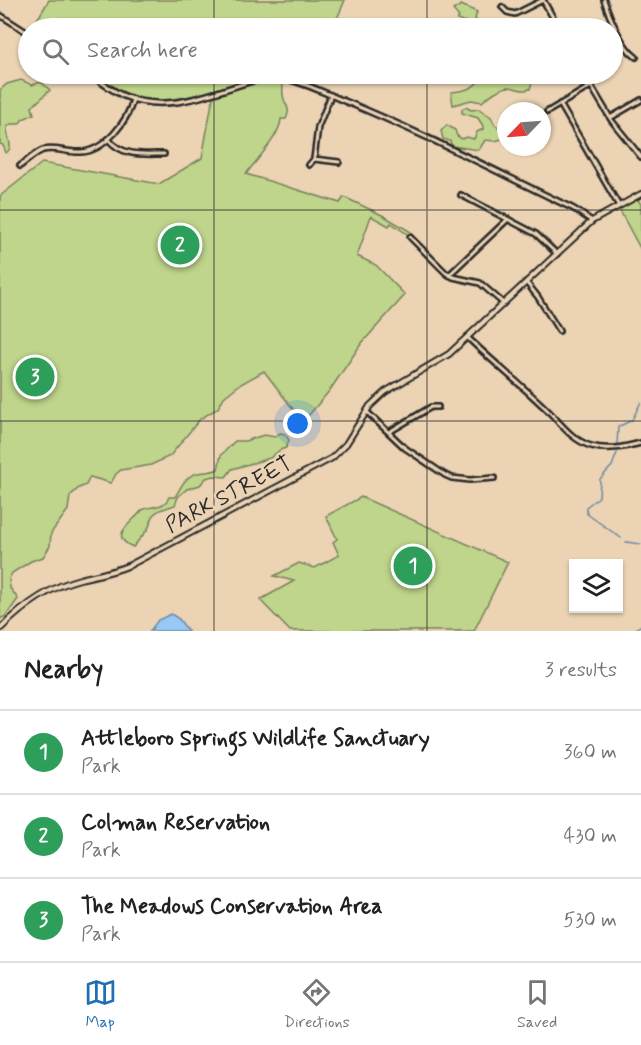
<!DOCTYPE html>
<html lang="en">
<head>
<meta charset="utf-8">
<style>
	:root { --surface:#fff; --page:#f2f2f2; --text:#222; --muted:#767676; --line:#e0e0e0; --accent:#1f6fb2 }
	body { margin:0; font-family:Mynerve,sans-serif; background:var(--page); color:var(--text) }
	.controls { position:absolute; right:18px; bottom:18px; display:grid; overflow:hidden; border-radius:0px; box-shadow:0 2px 4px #0004 }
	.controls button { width:54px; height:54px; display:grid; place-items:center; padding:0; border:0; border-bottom:2px solid var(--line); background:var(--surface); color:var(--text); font:30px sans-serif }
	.compass { position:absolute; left:497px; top:102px; width:54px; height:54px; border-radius:50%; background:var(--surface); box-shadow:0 2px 4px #0004; rotate:245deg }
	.you { position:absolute; left:298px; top:424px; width:21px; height:21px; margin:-15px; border:4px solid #fff; border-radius:50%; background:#1a73e8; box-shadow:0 0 0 9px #1a73e833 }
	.badge { display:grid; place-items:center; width:39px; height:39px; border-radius:50%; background:var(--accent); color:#fff; font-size:20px; font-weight:700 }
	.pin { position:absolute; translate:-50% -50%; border:3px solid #fff; box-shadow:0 2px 6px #0006 }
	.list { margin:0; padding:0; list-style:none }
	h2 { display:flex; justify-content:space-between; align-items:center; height:78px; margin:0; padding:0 24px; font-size:26px }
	h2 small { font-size:20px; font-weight:400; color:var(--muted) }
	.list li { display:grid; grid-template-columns:39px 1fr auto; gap:18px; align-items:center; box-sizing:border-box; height:84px; padding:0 24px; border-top:2px solid var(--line) }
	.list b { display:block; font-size:22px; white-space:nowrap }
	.list p { margin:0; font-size:20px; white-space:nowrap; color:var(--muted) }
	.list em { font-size:20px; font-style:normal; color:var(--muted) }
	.icon { flex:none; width:33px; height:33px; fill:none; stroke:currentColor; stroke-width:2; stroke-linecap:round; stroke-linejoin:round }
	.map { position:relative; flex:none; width:641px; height:631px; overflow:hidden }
	.search { position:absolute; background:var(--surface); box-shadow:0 2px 4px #0004; left:18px; right:18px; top:18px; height:66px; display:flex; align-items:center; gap:15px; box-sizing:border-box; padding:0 21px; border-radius:33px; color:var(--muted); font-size:22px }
	.sheet { height:330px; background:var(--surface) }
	nav { display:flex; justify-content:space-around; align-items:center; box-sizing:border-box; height:84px; border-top:2px solid var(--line); background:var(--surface); font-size:16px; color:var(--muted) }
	nav a { display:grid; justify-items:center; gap:3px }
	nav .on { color:var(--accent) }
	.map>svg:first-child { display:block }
	.green { fill:#bfd58b; stroke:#75805b; stroke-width:1.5 }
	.water { fill:#97c9f4; stroke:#6c8aa4; stroke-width:1.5 }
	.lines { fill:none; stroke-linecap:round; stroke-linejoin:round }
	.stream { stroke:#6c8aa4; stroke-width:1.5 }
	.minor-casing { stroke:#2b2b2b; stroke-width:8 }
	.secondary-casing { stroke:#2b2b2b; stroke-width:8 }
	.minor { stroke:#ebd3b3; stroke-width:3 }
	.secondary { stroke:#ebd3b3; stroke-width:4 }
	.grid { fill:none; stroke:#2b2b2b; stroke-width:1.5; stroke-opacity:0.55 }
	.labels { text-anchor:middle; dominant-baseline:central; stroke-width:5; stroke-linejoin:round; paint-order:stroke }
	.street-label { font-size:22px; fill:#2b2b2b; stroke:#ebd3b3 }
</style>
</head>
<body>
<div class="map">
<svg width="641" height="631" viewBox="0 0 641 631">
	<rect width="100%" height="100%" fill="#ebd3b3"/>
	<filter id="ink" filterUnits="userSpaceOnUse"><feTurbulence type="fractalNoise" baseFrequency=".0167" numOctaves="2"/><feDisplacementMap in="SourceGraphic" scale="12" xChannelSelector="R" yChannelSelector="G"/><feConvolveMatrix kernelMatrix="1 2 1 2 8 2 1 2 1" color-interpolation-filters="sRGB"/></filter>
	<g filter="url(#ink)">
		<g class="green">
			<polygon points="49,0 345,0 333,28 298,28 265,16 262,28 32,28"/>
			<polygon points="461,5 477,12 475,19 485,28 472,28 467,22 457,20 459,17 453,10"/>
			<path d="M94,74H255V77C213,88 170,112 126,93C115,88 104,80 94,74Z"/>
			<path d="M508,74H535L536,81L532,82L530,89C521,92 518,88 509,87C501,87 488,96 482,102L471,100L453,105L451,92C464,91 474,89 481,78L492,79Z"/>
			<path d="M276,78L282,79C284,84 282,88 283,95C284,105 292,107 286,119H281C280,136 257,159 246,174L340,203L344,197L384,216L411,232L412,234L410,236L391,223L389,226L371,216L357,256L376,265L405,295L361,344L330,390L303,422L264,371L239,385L224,397L218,408L200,419L170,456L151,465L121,470L116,474L111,483L90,477L86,485L79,488L70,496L68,510L51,533L50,546L43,557L31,561L12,573L9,579L10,588L18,599L6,616L0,619V196L42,163L159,184L202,158L213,97L248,85L274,80Z"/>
			<path d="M21,80L32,85L41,82L50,90L32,107L34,114L23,119L19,124H11L7,127C6,137 15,147 6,153L3,145L0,144V90L7,84Z"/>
			<polygon points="466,107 471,110 479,109 491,117 495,125 506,132 506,138 495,141 485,140 479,150 452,146 450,141 443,139 441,131 447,125 455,130 457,136 462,139 467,137 474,139 477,132 483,129 483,126 478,118 462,113 462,109"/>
			<polygon points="638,199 641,205 641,250 619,209"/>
			<path d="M280,433L285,434L289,440L286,448L280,450L270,458L232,469L226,477L214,476L206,478L200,485L187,489L178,497L175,505L160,510L154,514L148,529L133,547C106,536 134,522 142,510C152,505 164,509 169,497H175C181,487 186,475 198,473C206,471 211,473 218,469L221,455L235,441H245L264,435L275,437Z"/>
			<polygon points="361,497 508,562 474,631 290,631 260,600 294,581 274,576 299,563 315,568 339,555 333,542 337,539 326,516"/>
		</g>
		<polygon class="water" points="171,614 179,619 188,631 150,631 158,620"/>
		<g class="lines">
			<g class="stream">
				<polyline points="617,444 618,427 632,420 641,402"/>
				<polyline points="617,453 612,466 600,479 599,497 586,507 587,514 621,538"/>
				<polyline points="626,542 641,544"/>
				<polyline points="628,631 635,630 641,625"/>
			</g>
			<g class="minor-casing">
				<g id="minor">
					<polyline points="543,0 559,28"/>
					<path d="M604,0C609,16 622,48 636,57"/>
					<polyline points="502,7 507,12 515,14 543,0"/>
					<polyline points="0,15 28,33"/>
					<path d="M89,74C100,81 112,91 124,96C171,116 218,89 264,78C291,75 317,90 342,100C421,132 497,172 574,209L592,221"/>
					<polyline points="584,74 612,121 641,157"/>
					<polyline points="560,104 619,206"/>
					<polyline points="547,112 591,86"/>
					<polyline points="610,118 641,100"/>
					<path d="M108,139C123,157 142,154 164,154"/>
					<polyline points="314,159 339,162"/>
					<polyline points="309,165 314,159 318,127 331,95"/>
					<path d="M20,166C27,161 35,153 43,150C55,147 69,153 81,152C105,151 128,121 133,99"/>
					<polyline points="461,195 536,234 557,254"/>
					<polyline points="410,237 446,273 453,277 480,283 503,303"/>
					<polyline points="449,275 508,219"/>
					<polyline points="526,282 538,297 559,331"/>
					<path d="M467,337C492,361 518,382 542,405C559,420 569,439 591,446C608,451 625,447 641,443"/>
					<polyline points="367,412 405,448 445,475 452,478 470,480 494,478"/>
					<polyline points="389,432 431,407 438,407"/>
				</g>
			</g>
			<g class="secondary-casing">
				<path id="secondary" d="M0,629C22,607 49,587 80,579C97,575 114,572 130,565L332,458L346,444L370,406L385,392L449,354L592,221L641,194"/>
			</g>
			<use href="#minor" class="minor"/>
			<use href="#secondary" class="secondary"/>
		</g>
	</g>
	<path class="grid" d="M214,0V28M427,0V28M214,74V631M427,74V631M0,210H641M0,421H641"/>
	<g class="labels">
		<g class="street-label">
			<text transform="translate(229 495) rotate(-28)">PARK STREET</text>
		</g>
	</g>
</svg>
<div class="controls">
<button><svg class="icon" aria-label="layers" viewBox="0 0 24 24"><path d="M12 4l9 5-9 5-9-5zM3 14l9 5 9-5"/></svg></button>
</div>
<svg class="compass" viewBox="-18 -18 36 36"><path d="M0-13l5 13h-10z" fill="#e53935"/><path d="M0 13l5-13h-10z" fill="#767676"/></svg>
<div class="you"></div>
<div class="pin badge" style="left:413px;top:566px;background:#2e9e5b">1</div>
<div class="pin badge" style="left:180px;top:245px;background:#2e9e5b">2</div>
<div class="pin badge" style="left:35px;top:377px;background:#2e9e5b">3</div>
<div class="search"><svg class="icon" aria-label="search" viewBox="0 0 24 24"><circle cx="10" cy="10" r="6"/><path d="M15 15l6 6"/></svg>Search here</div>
</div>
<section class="sheet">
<h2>Nearby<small>3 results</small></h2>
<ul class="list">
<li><span class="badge" style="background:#2e9e5b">1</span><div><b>Attleboro Springs Wildlife Sanctuary</b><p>Park</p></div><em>360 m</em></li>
<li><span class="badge" style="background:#2e9e5b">2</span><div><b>Colman Reservation</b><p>Park</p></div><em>430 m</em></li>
<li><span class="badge" style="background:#2e9e5b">3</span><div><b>The Meadows Conservation Area</b><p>Park</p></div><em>530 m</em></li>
</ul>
</section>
<nav>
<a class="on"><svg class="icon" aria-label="map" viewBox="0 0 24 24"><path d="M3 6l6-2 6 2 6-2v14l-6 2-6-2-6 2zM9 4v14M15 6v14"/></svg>Map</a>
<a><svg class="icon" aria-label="directions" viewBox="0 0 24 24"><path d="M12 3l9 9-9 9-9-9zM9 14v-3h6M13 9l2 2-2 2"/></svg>Directions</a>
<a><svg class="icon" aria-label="saved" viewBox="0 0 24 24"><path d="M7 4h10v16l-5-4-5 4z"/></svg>Saved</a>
</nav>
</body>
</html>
